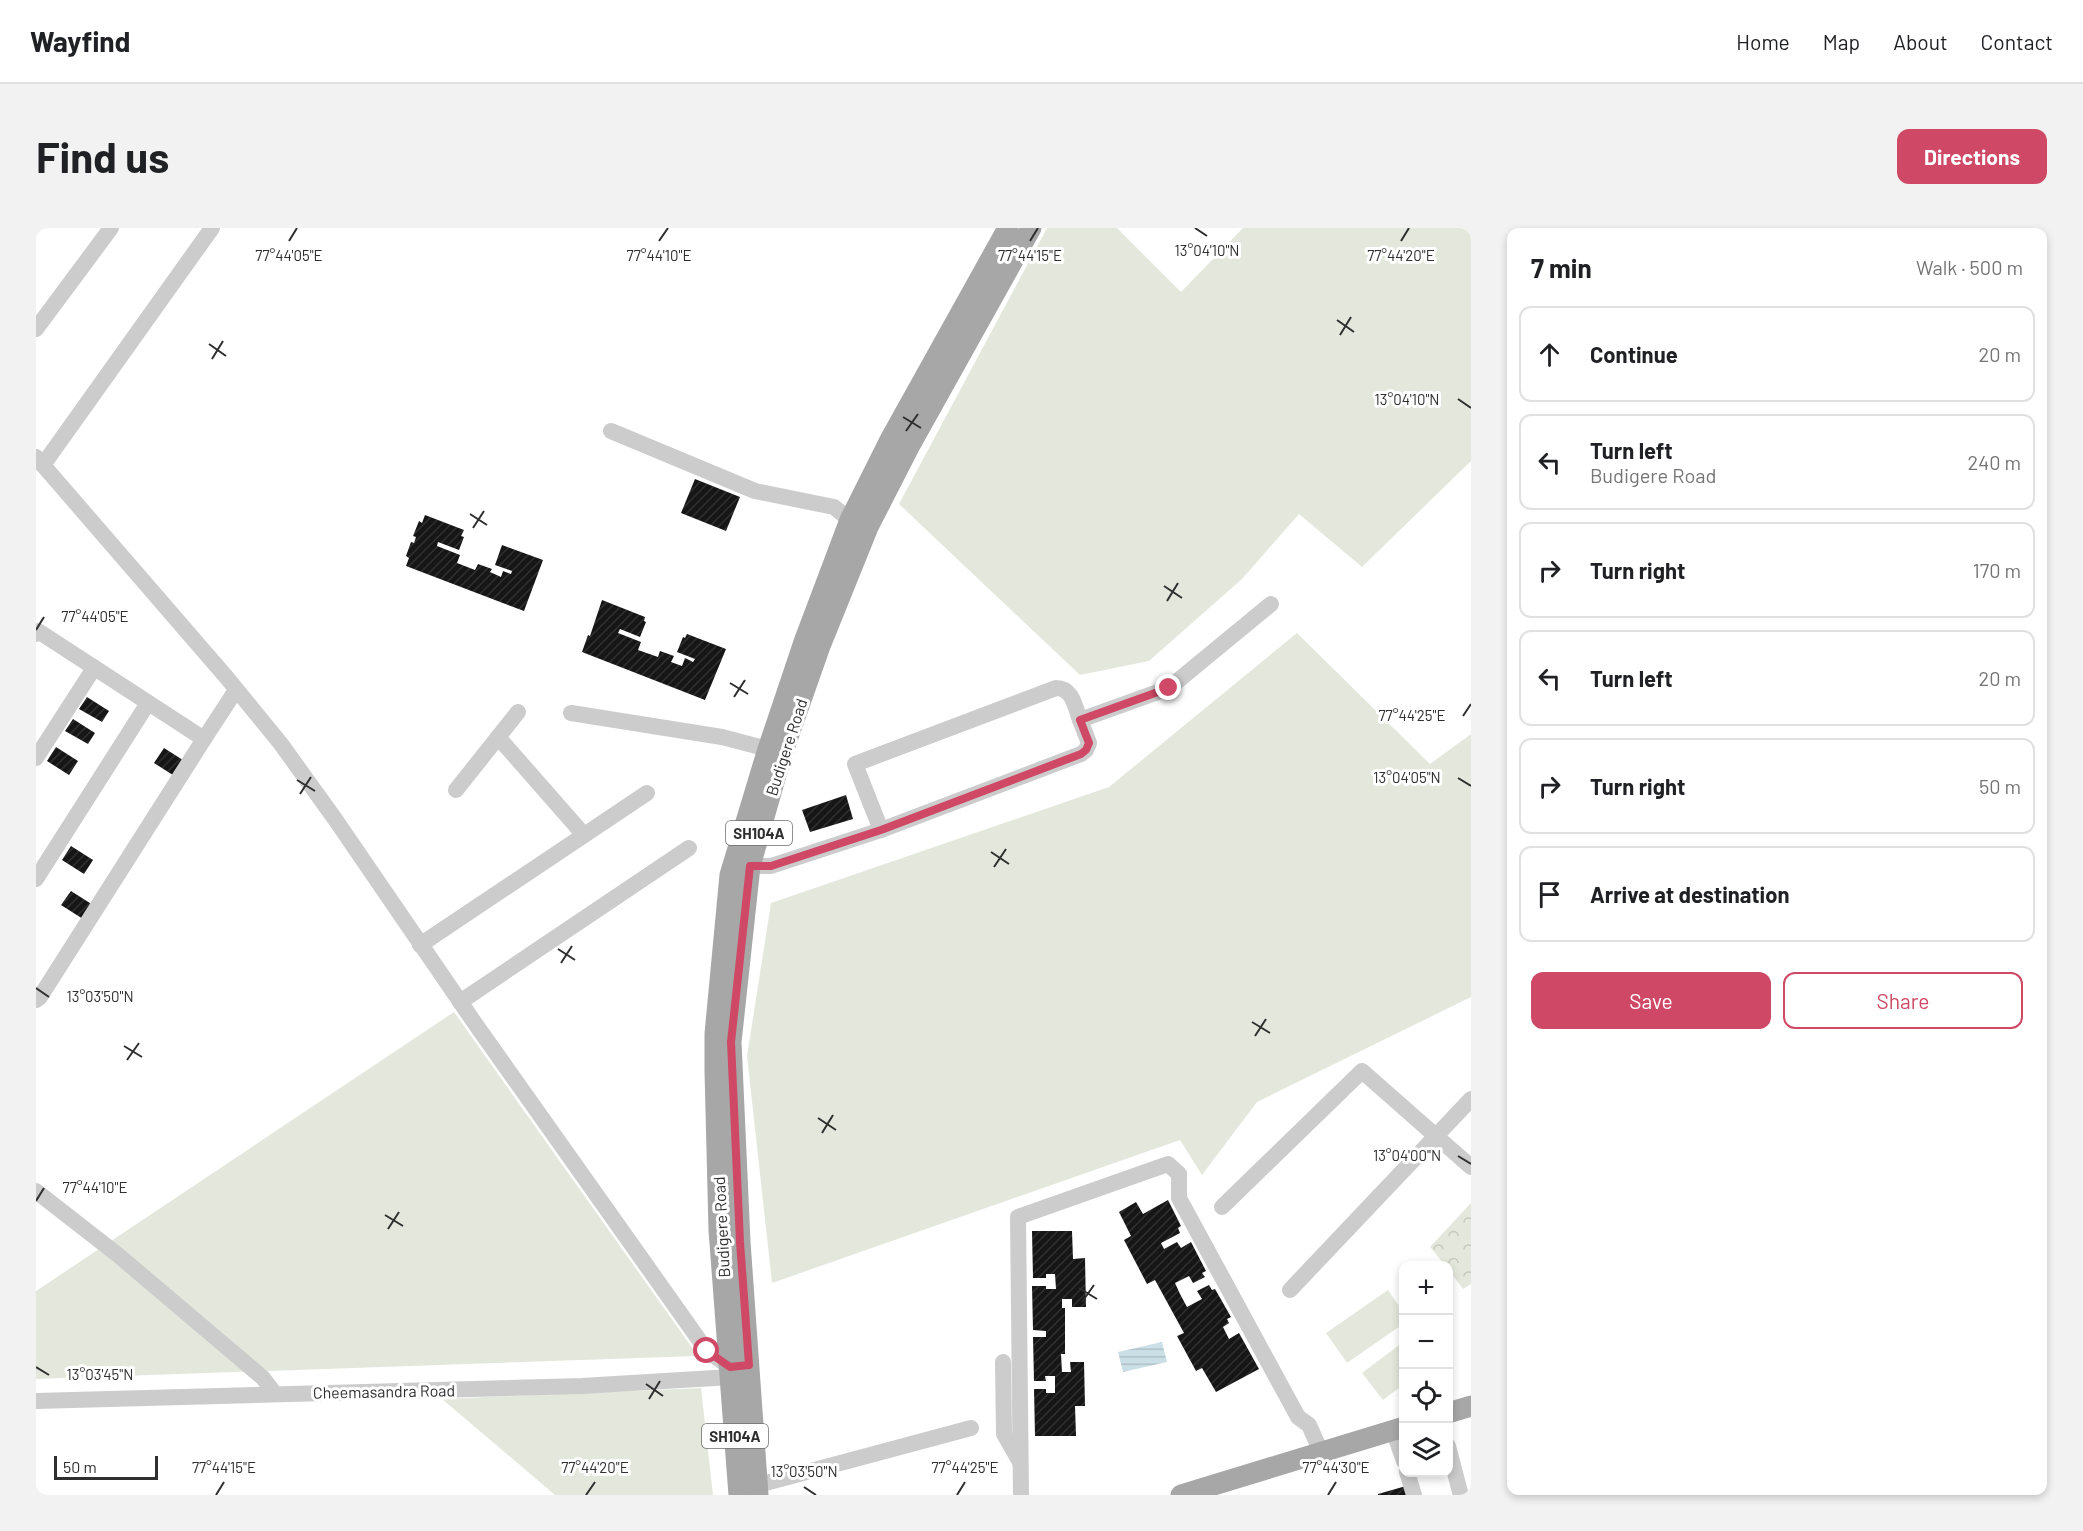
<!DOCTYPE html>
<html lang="en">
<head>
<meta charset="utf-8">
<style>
	:root { --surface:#fff; --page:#f2f2f2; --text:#202124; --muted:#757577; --line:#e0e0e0; --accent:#cf4966 }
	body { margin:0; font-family:Barlow,sans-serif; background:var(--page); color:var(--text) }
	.controls { position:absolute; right:18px; bottom:18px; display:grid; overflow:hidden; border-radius:12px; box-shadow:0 3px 9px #0003 }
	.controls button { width:54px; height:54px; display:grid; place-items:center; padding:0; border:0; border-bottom:2px solid var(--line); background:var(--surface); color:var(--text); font:30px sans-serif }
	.scale { position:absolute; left:18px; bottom:15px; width:104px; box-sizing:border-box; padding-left:6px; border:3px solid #2f2f2f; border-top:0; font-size:16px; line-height:21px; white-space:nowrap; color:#2f2f2f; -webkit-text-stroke:4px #fff; paint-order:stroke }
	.stop { position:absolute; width:18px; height:18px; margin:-14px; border:4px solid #cf4966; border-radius:50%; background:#fff }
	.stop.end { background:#cf4966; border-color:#fff; box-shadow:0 2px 6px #0008 }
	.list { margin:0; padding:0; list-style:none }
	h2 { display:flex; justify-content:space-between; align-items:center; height:78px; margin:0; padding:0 24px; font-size:26px }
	h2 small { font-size:20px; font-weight:400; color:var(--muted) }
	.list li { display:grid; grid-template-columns:39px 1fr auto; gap:18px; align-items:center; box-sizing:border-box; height:96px; margin:0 12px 12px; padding:0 12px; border:2px solid var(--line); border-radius:12px }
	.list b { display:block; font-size:22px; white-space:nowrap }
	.list p { margin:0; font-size:20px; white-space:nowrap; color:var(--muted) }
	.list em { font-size:20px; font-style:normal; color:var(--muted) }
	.actions { display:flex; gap:12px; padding:18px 24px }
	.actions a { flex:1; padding:14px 0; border:2px solid var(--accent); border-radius:12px; text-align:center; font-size:21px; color:var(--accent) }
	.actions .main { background:var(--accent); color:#fff }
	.icon { flex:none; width:33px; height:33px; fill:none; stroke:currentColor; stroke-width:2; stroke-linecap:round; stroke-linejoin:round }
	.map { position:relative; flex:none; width:1435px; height:1267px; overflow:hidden; border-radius:12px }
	header { display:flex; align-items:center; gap:36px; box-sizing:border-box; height:84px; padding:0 30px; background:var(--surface); border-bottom:2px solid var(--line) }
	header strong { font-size:28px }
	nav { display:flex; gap:33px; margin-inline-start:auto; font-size:21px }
	.intro { display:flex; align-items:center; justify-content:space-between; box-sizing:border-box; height:144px; padding:0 36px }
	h1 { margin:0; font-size:42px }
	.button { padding:15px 27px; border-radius:12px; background:var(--accent); color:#fff; font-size:21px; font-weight:700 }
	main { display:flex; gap:36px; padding:0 36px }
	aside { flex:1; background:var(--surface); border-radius:12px; box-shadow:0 3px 9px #0003 }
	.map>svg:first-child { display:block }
	.grass { fill:#e4e8dc }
	.park { fill:url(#park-crowns) }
	.water { fill:url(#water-rules) }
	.building { fill:url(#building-hatch) }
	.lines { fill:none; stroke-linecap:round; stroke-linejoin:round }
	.minor { stroke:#ccc; stroke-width:16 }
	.major { stroke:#a7a7a7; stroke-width:21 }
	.route { stroke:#cf4966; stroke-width:8 }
	.ticks { fill:none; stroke:#2f2f2f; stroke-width:2 }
	.labels { text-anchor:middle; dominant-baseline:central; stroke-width:6; stroke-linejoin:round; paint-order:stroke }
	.shield { fill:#fff; stroke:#6d6d6d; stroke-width:1.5 }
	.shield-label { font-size:15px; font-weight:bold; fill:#2f2f2f }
	.street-label { font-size:16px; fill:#2f2f2f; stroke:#fff }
	.ticks-label { font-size:15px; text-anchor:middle; fill:#2f2f2f; stroke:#fff; stroke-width:6; stroke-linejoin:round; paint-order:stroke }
</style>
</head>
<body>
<header>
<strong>Wayfind</strong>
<nav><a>Home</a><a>Map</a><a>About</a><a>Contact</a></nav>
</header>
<div class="intro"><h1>Find us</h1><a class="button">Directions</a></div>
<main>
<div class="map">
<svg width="1435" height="1267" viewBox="0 0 1435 1267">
	<defs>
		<pattern id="park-crowns" width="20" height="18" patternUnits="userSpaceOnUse" patternTransform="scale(1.5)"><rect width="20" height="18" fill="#e4e8dc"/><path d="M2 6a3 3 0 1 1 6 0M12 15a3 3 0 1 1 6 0" fill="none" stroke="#c4c7bd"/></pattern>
		<pattern id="water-rules" width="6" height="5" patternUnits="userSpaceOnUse" patternTransform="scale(1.5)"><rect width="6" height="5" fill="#cbdfe6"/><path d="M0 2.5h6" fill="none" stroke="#afc0c6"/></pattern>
		<pattern id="building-hatch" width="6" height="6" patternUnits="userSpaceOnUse" patternTransform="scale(1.5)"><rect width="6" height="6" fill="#161616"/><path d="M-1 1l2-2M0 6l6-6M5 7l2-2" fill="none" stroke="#303030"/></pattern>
	</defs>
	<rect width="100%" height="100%" fill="#fff"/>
	<g class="grass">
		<polygon points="1011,0 1081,0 1145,64 1207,0 1435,0 1435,233 1326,339 1263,286 1206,351 1113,433 1044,447 863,276"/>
		<polygon points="1261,405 1394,536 1435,506 1435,769 1221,874 1166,947 1144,912 736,1055 711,828 735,675 1073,559"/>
		<polygon points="418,784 662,1128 0,1151 0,1063"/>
		<polygon points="1352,1062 1367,1084 1367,1096 1311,1135 1290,1105"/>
		<polygon points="1367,1114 1367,1157 1347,1172 1326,1145"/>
		<polygon points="665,1160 677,1267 519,1267 406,1171"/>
	</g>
	<polygon class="park" points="1435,975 1435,1056 1427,1061 1413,1042 1412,1038 1409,1037 1394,1019"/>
	<polygon class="water" points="1126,1114 1131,1134 1087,1144 1082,1124"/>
	<g class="building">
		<polygon points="659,251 704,269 690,303 645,285"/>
		<polygon points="389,287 428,302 425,308 428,309 423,322 402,314 401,318 424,327 421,335 439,342 442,336 456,341 454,344 465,349 467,343 475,346 476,343 459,337 466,317 507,332 488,383 370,338 373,330 370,328 375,314 378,315 380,309 377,308 383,293 386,295"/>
		<polygon points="566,372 609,389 608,393 610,394 604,409 584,401 582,405 605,414 602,422 622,429 624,423 638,428 635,434 646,438 649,430 657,434 659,431 641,424 647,409 649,410 651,406 690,421 669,472 546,424 552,407 554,408"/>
		<polygon points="51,469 73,483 66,494 43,481"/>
		<polygon points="37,491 59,505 52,516 29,503"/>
		<polygon points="20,519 42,533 33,547 11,533"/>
		<polygon points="128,520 150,534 140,549 118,535"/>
		<polygon points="810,567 817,591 774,604 766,582"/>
		<polygon points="35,618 57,632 48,646 26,632"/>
		<polygon points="35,663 57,677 47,691 25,677"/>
		<polygon points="1132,972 1145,998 1142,1000 1144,1005 1125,1015 1128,1021 1141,1014 1145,1020 1155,1014 1170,1043 1166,1045 1169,1049 1157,1055 1153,1048 1139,1055 1144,1066 1151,1079 1166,1071 1161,1063 1173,1057 1176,1062 1179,1061 1195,1089 1191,1091 1193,1095 1187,1099 1193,1111 1203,1105 1223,1141 1180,1164 1166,1140 1160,1143 1141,1108 1148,1105 1119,1052 1111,1056 1088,1012 1095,1008 1083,984 1100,974 1107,986"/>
		<polygon points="996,1003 1036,1003 1037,1031 1049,1030 1050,1079 1036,1079 1036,1071 1026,1071 1026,1080 1029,1080 1029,1126 1025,1126 1026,1144 1035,1144 1034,1134 1048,1134 1049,1178 1039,1178 1040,1208 999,1208 998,1161 1010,1161 1010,1165 1019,1165 1019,1148 1009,1148 1010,1153 998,1153 997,1109 1010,1109 1010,1103 997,1102 996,1058 1010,1058 1010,1061 1020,1061 1019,1046 1010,1046 1010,1050 997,1050"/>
		<polygon points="1370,1258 1372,1267 1342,1267 1342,1266"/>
	</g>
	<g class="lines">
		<g class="minor">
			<polyline points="0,101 75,0"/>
			<polyline points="575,203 719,263 798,279 814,292"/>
			<polyline points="0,229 192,451 245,516 299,591 438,794 671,1123 694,1139 701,1138"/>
			<polyline points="7,237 176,0"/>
			<polyline points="0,406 2,403 168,511 200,462"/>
			<polyline points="535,485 686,509 732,521"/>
			<polyline points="462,509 548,607"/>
			<polyline points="0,530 58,440"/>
			<polyline points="420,562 482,484"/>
			<path d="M845,602L819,536L1020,460C1037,460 1039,479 1044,492"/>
			<polyline points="714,638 735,638 845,602 1045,526 1050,522 1053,515 1044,492 1133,460 1235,376"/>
			<polyline points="0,651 112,475"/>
			<polyline points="384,717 611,565"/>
			<polyline points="0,772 4,769 168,511"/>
			<polyline points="424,774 653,620"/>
			<polyline points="0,963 82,1027 227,1150 239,1166"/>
			<polyline points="1186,979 1326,843 1435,939"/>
			<polyline points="1254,1062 1435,871"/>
			<polyline points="967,1134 968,1206 984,1234"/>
			<polyline points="0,1173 546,1158 695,1149"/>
			<polyline points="1357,1202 1368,1233"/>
			<polyline points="1412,1218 1424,1264"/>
			<polyline points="1371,1244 1378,1267"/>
			<polyline points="722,1257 935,1200"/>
			<polyline points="985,1267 982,989 1132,936 1143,946 1143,970 1262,1189 1273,1197 1285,1224"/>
		</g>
		<g class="major">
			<polyline points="1412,1185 1435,1178"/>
			<polyline points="703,1267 683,1002 679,843 679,806 694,647 732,521 768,414 814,292 855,210 972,0"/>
			<polyline points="722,1267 704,1014 695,814 714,638 746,526 784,418 832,299 873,219 995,0"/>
			<polyline points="1145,1267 1368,1199"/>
		</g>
	</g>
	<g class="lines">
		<polyline class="route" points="671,1123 694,1139 713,1137 704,1014 695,814 714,638 735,638 845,602 1045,526 1050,522 1053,515 1044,492 1133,460"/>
	</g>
	<path class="ticks" d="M1159,0L1171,8M253,13L261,0M623,13L632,0M994,13L1002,0M1365,13L1373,0M1301,92L1318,104M1304,107L1315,89M173,116L190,128M176,131L187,113M1422,171L1435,180M867,189L885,200M870,203L882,186M434,286L451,297M437,300L448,283M1128,358L1146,370M1131,373L1142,355M0,402L8,389M694,455L712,466M698,469L709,452M1427,488L1435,476M1422,550L1435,558M261,552L279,563M264,566L275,549M955,624L973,636M958,639L970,621M522,721L539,732M525,735L536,718M0,760L13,769M1216,794L1234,805M1219,808L1230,791M88,818L106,829M91,832L103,815M782,890L800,902M786,905L797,887M1422,928L1435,936M0,973L8,960M349,987L367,998M352,1001L363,984M1043,1060L1061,1071M1046,1074L1058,1057M0,1139L13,1147M610,1156L627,1168M613,1171L624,1153M768,1259L780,1267M180,1267L188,1254M550,1267L559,1254M921,1267L929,1254M1292,1267L1300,1254"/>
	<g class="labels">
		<g class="shield">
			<rect x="690" y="593" width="66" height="24" rx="4.5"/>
			<rect x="666" y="1196" width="66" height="24" rx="4.5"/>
		</g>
		<g class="shield-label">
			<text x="723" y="605">SH104A</text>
			<text x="699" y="1208">SH104A</text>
		</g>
		<g class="street-label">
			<text transform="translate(750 519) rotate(-72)">Budigere Road</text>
			<text transform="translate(685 999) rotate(-93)">Budigere Road</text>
			<text transform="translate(348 1163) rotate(-1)">Cheemasandra Road</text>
		</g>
	</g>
	<g class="ticks-label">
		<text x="1171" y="28">13°04'10"N</text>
		<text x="994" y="33">77°44'15"E</text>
		<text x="1365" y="33">77°44'20"E</text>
		<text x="253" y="33">77°44'05"E</text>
		<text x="623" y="33">77°44'10"E</text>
		<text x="1371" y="177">13°04'10"N</text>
		<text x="59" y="394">77°44'05"E</text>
		<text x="1376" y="493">77°44'25"E</text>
		<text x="1371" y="555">13°04'05"N</text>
		<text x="64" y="774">13°03'50"N</text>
		<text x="1371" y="933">13°04'00"N</text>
		<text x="59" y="965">77°44'10"E</text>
		<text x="64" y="1152">13°03'45"N</text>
		<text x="188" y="1245">77°44'15"E</text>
		<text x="559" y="1245">77°44'20"E</text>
		<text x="929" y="1245">77°44'25"E</text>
		<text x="1300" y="1245">77°44'30"E</text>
		<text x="768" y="1249">13°03'50"N</text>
	</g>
</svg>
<div class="controls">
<button>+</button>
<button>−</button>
<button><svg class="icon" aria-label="locate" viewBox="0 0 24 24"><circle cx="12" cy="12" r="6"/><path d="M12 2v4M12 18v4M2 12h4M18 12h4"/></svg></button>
<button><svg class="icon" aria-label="layers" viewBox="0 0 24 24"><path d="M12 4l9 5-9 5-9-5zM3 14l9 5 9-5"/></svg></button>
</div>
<div class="scale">50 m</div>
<div class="stop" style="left:671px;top:1123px"></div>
<div class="stop end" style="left:1133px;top:460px"></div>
</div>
<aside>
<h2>7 min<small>Walk · 500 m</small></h2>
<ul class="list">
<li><svg class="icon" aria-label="ahead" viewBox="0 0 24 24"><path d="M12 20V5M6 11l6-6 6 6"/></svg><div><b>Continue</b></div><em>20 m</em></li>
<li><svg class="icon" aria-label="left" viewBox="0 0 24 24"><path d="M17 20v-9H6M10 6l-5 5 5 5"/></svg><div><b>Turn left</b><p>Budigere Road</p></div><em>240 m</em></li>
<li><svg class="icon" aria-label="right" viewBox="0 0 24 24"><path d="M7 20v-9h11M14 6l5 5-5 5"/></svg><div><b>Turn right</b></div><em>170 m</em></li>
<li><svg class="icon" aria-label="left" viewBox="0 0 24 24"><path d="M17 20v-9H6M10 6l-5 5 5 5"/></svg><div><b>Turn left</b></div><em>20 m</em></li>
<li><svg class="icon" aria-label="right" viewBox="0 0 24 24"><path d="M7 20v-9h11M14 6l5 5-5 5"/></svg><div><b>Turn right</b></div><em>50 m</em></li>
<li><svg class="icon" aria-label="arrive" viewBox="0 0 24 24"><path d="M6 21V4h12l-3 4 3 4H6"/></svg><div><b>Arrive at destination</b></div></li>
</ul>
<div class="actions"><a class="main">Save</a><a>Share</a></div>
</aside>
</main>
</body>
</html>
